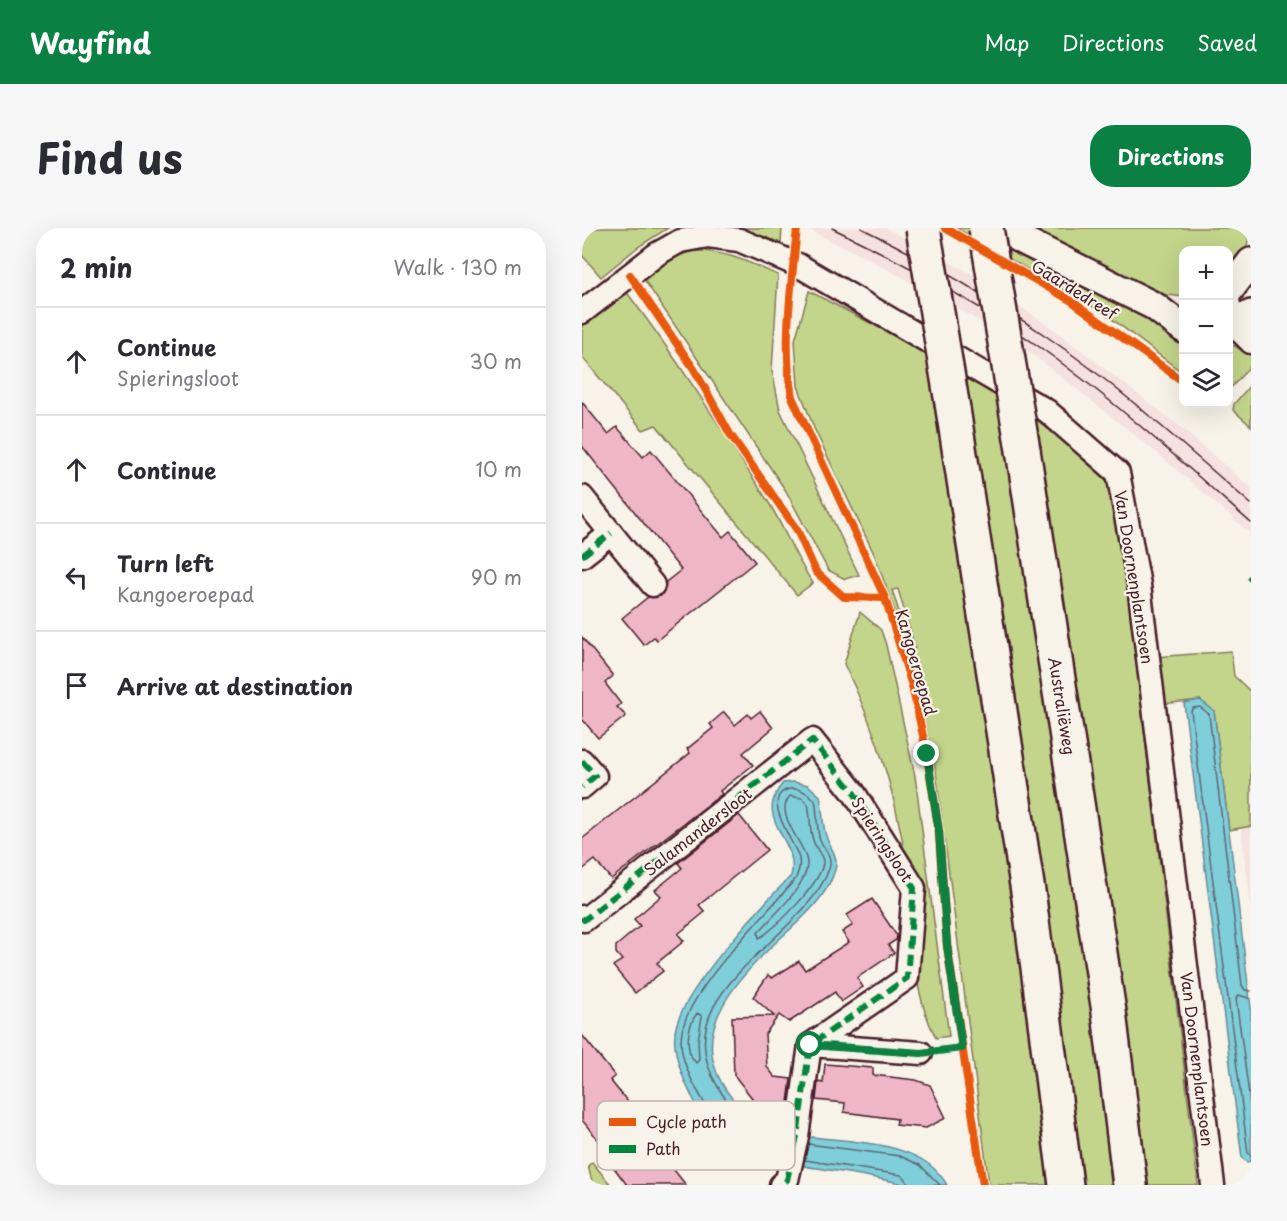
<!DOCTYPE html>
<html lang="en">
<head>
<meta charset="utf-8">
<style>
	:root { --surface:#fff; --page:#f7f7f7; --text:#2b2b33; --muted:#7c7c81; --line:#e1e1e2; --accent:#0b8043 }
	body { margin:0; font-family:"Playpen Sans",sans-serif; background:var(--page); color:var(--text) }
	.controls { position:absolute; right:18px; top:18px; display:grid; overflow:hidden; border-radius:12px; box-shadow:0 6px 24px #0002 }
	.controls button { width:54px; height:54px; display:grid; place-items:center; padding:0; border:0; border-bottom:2px solid var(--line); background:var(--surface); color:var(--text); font:30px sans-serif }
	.stop { position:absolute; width:18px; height:18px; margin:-14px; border:4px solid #0b8043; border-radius:50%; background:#fff }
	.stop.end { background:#0b8043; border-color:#fff; box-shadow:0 2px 6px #0008 }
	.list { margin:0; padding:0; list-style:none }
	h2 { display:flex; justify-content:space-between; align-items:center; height:78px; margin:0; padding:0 24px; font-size:26px }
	h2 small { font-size:20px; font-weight:400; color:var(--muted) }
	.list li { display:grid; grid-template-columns:39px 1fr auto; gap:18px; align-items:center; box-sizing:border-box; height:108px; padding:0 24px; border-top:2px solid var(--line) }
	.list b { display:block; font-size:22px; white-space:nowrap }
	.list p { margin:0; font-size:20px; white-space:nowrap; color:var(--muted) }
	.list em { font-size:20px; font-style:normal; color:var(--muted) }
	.icon { flex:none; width:33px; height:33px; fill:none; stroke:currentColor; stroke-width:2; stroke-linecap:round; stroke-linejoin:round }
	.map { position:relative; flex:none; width:669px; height:957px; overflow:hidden; border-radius:24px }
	header { display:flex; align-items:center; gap:36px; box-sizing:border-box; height:84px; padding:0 30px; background:var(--accent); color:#fff }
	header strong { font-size:28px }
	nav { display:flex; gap:33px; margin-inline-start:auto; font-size:21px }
	.intro { display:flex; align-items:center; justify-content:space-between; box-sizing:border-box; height:144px; padding:0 36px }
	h1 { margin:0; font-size:42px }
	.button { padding:15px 27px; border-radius:24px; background:var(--accent); color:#fff; font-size:21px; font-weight:700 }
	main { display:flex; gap:36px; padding:0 36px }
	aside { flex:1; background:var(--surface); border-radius:24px; box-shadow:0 6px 24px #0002 }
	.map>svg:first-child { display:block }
	.built { fill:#f5e1de }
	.green { fill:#c2d58a; stroke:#867a5a; stroke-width:1.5 }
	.water { fill:#7fcfdb; stroke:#6a8995; stroke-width:1.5 }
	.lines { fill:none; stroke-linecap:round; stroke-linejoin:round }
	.shore { stroke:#5f6571; stroke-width:1.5 }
	.building { fill:#efb6c8; stroke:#4a1f2b; stroke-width:1.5 }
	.minor-casing { stroke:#4a1f2b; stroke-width:27 }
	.tertiary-casing { stroke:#4a1f2b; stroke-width:32 }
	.primary-casing { stroke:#4a1f2b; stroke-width:38 }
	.minor { stroke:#f7f3e8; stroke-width:22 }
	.tertiary { stroke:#f7f3e8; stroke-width:27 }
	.primary { stroke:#f7f3e8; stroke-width:33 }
	.tram { stroke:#4a1f2b; stroke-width:1.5 }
	.primary-bridge-casing { stroke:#4a1f2b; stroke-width:38; stroke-linecap:butt }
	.primary-bridge { stroke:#f7f3e8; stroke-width:33 }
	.quiet { stroke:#00873e; stroke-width:6; stroke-dasharray:12 6; stroke-linecap:butt }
	.cycleway-casing { stroke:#f7f3e8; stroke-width:11 }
	.cycleway { stroke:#e8590c; stroke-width:8 }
	.route { stroke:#0b8043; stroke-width:8 }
	.labels { text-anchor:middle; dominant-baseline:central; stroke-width:4.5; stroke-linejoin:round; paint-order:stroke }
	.street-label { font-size:16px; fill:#4a1f2b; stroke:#f7f3e8 }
	.key { fill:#f7f3e8; stroke:#c3b3af; stroke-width:1.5 }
	.key-label { font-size:16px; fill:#4a1f2b }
</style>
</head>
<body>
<header>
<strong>Wayfind</strong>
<nav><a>Map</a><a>Directions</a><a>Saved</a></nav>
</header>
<div class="intro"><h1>Find us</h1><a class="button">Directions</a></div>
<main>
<aside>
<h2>2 min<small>Walk · 130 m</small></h2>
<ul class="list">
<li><svg class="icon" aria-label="ahead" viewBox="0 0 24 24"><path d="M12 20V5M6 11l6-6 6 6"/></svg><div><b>Continue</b><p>Spieringsloot</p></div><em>30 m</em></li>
<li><svg class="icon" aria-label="ahead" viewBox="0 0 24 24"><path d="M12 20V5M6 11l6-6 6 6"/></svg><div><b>Continue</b></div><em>10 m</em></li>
<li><svg class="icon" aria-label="left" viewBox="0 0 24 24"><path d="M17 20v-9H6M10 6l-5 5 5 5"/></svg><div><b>Turn left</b><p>Kangoeroepad</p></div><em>90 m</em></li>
<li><svg class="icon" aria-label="arrive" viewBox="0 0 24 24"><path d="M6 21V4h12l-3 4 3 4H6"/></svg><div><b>Arrive at destination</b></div></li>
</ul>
</aside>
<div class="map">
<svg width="669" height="957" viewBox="0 0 669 957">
	<rect width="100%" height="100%" fill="#f7f3e8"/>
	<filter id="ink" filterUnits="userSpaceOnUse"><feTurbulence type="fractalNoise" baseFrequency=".0167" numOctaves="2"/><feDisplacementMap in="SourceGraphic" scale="12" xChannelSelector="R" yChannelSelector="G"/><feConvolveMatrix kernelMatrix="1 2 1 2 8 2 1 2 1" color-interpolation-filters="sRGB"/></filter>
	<g filter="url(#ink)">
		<g class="built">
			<polygon points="223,0 304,0 390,46 471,101 596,197 669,260 669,306 574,224 453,128 374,79 285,30"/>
			<polygon points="669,564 669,680 655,566"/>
		</g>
		<g class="green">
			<polygon points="0,0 86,0 56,19 19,49 0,27"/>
			<polygon points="158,0 200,0 199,15"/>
			<polygon points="374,0 390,0 601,108 601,145 522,85"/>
			<polygon points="444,0 669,0 662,30 647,51 646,22 602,22 601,69 578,66"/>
			<path d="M112,23C143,22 168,35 196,47L190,142L198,182L277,347L263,351L246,342L204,263L61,50L92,29Z"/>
			<path d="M43,62C95,130 141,203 187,275C203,301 213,330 231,355L215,367L74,197L61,202L0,129V98Z"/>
			<polygon points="227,63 345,125 413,530 470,957 407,957 354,544 328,425 333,420 316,361 310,362 328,418 326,419 293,328 232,200 216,158 213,112"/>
			<polygon points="647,115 669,127 669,137 647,162"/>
			<path d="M380,141L413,161C458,425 509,690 529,957H500L473,739L426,415Z"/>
			<polygon points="669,156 669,198 651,182 652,176"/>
			<polygon points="451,189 510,235 529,259 546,367 616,957 559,957 535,722"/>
			<path d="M278,384L299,402L304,417L333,548L367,808L354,810C326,756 332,694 324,635C314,566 293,499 262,436Z"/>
			<polygon points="649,423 652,448 669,464 669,598 647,602 632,483 618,472 580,476 574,429"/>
			<polygon points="10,934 29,957 11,957 6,938"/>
		</g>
		<g class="water">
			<polygon points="618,472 632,483 669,780 669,933 665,934 660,930 602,475"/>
			<path d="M212,554L226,557L238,568C241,581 240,595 244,608C248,621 257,627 253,642C244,673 213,696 190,718C134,772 98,826 168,889C184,903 210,913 231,909C275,915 341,913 365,957C353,957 336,957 324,957C295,949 265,945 235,940C225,939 214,936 204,935C194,935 182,941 173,938C134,922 84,840 94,799C103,760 179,678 209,648C219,612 169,592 201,555Z"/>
		</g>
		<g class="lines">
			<g class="shore">
				<path d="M208,568L220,570L226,576C229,588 227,600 231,612C233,620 240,626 241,633C242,652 193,702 177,710L176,705C190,688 224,659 225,637C226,617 190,587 208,568Z"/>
				<polyline points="669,763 663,762 660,757 627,486 618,479 611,480 609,483 666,925 669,928"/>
				<polyline points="669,771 657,767 654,770 669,882"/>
				<path d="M115,785L120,788L116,813L117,832L114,835C102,823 105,799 115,785Z"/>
				<path d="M136,876L166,905L193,918L194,922L178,925C159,915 142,899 133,879Z"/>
				<polyline points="226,916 318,928 338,937 358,957"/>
				<path d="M197,930L176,933C148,917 134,896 119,869C110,854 99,831 99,813C98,767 185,687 214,650C217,642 219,635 216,627C212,615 177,566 208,561C218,559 226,565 233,572C236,585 234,600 238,612C243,623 251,628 247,641C221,714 78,763 136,859C151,885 172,904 201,912"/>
				<polyline points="223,932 319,947 324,951 326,957"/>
			</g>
		</g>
		<g class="building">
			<polygon points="0,174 26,206 35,199 61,229 69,222 141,309 148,303 173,334 75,412 72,409 62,417 40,390 66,369 79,368 84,354 99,342 0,218"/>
			<polygon points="0,409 31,448 23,455 39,476 35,479 44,488 16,510 0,491"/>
			<polygon points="178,483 191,500 161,525 171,537 138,563 140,566 29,651 13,632 0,642 0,611 108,525 105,521 131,500 128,496 142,484 153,497 166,486 169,490"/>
			<polygon points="157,587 185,622 117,677 123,684 96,706 102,713 75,735 81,743 53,765 31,738 40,732 34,725 34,718 58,698 52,691 79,668 73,662 100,640 96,635"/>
			<polygon points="290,671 315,708 314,712 306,717 312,725 275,750 281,759 259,774 253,764 207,794 197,787 183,806 185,839 193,849 209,851 205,882 177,879 152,847 150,789 192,788 171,769 186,747 190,750 217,733 223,742 267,714 260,704 271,697 265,687"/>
			<polygon points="0,807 33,848 28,852 50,879 45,883 104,957 45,957 23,928 27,925 0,892"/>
			<polygon points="243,836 291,840 291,847 334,852 348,857 364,890 344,900 314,897 315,891 262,884 263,875 234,872 236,854 241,855"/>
		</g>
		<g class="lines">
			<g class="minor-casing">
				<g id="minor">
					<polyline points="646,73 652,97 669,114"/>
					<polyline points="0,84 75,26 98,13 126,8 157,12 216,37 465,183 536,245 557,357 631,957"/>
					<polyline points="0,269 71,357"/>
					<polyline points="0,328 29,305"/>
					<polyline points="0,533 13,548 0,559"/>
					<polyline points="0,689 2,692 230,512 272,565 332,660 325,750 228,817 215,908 205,952 199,957"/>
					<polyline points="228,817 339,825"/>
				</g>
			</g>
			<g class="tertiary-casing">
				<g id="tertiary">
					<polyline points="416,0 572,78 602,101"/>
					<polyline points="646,64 669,34"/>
					<polyline points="646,99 669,86"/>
				</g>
			</g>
			<g class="primary-casing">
				<g id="primary">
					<polyline points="371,181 447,670 484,957"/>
					<polyline points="441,222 527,784 548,957"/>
				</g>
			</g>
			<use href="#minor" class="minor"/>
			<use href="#tertiary" class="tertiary"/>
			<use href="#primary" class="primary"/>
			<g class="tram">
				<path d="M250,0C322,35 394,74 459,120C533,173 601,235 669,295"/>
				<path d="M279,0C343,31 405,68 464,108C537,158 603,219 669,276"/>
			</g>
			<g class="primary-bridge-casing">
				<g id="primary-bridge">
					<polyline points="341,0 371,181"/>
					<polyline points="404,0 441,222"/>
				</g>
			</g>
			<use href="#primary-bridge" class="primary-bridge"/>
			<g class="quiet">
				<polyline points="0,328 29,305"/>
				<polyline points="666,352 669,349"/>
				<polyline points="0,533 13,548 0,559"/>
				<polyline points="0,689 2,692 230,512 272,565 332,660 325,750 228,817 215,908 205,952 199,957"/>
				<polyline points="228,817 339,825"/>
			</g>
			<g class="cycleway-casing">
				<g id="cycleway">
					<path d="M215,0C210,56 200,113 210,169L303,370L330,458L345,526L357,604L365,717L401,957"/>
					<polyline points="363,0 488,72 602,154"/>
					<polyline points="48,47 112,141 148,206 215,302 234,344 262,369 303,370"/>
				</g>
			</g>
			<use href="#cycleway" class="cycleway"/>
		</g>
	</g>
	<g class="lines" filter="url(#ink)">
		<polyline class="route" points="228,817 339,825 380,820 365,717 357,604 345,526"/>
	</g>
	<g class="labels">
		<g class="street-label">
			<text transform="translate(493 61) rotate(32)">Gaardedreef</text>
			<text transform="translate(553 349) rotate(81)">Van Doornenplantsoen</text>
			<text transform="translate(335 434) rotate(74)">Kangoeroepad</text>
			<text transform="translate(481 478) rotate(81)">Australiëweg</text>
			<text transform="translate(115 603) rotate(-38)">Salamandersloot</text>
			<text transform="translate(301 611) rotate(57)">Spieringsloot</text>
			<text transform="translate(616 831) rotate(83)">Van Doornenplantsoen</text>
		</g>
	</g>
	<rect x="15" y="873" width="198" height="69" rx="9" class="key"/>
	<rect x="27" y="890" width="27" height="8" fill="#e8590c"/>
	<rect x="27" y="917" width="27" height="8" fill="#00873e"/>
	<g class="key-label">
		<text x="64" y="900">Cycle path</text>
		<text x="64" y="927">Path</text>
	</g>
</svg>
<div class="controls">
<button>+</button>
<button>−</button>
<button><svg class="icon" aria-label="layers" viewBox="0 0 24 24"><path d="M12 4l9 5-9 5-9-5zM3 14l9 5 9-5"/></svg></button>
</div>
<div class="stop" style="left:228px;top:817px"></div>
<div class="stop end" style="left:345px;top:526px"></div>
</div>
</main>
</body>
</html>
